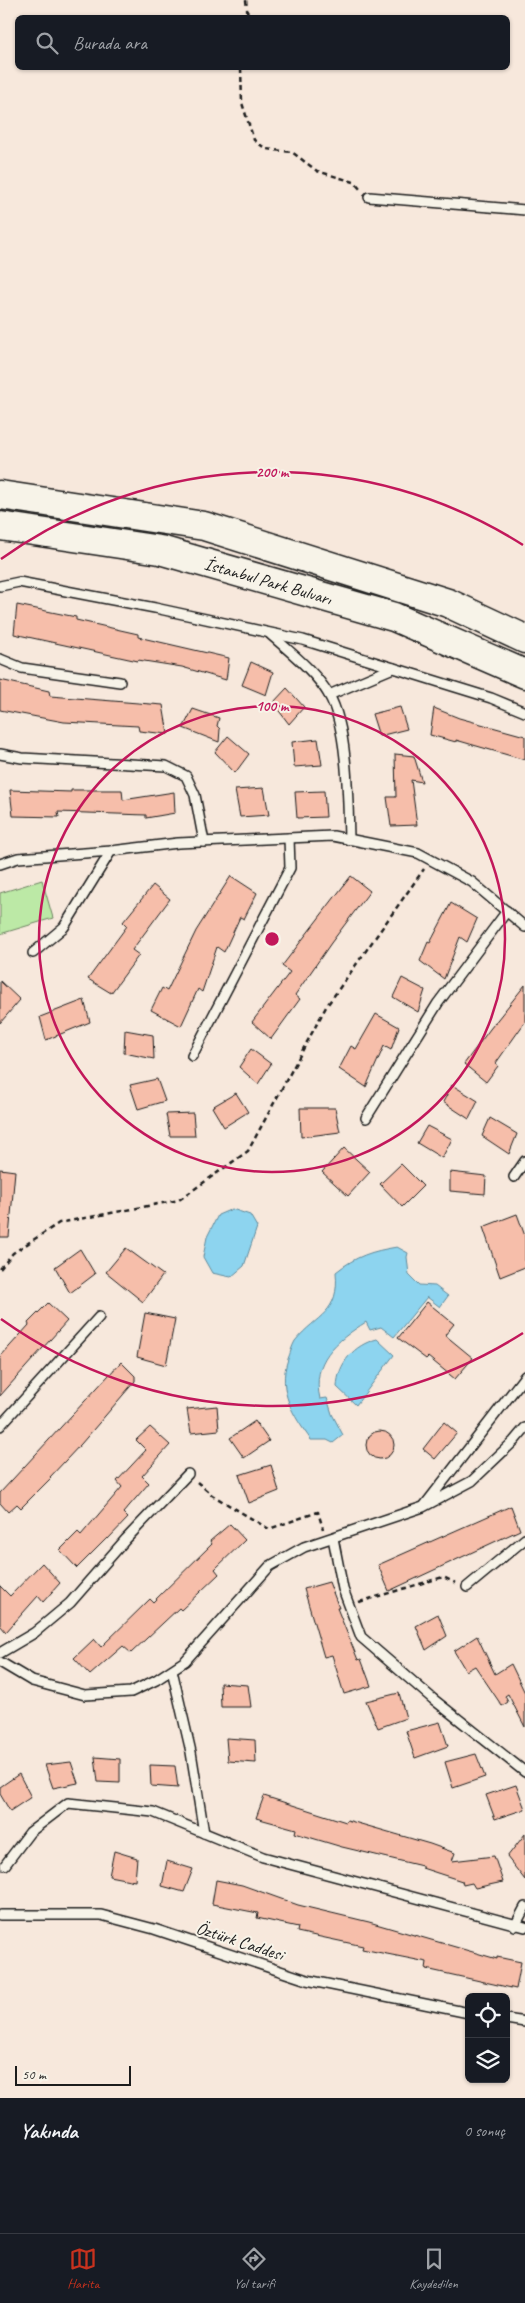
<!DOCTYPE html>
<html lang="tr">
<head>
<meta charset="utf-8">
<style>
	:root { --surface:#171b24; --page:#242831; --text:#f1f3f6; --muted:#9ea1a6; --line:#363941; --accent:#c8321e }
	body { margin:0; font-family:Caveat,sans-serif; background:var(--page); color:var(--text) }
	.controls { position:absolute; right:15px; bottom:15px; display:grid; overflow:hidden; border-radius:8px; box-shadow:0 1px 4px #0004 }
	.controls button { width:45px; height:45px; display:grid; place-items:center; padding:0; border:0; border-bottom:1px solid var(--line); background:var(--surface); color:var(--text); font:25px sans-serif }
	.scale { position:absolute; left:15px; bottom:12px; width:116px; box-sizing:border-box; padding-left:5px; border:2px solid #1c1c1c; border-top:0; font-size:14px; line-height:18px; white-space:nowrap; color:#1c1c1c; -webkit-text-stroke:4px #f7f3e8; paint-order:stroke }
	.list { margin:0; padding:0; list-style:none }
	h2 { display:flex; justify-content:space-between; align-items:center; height:65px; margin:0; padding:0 20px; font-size:21px }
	h2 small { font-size:16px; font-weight:400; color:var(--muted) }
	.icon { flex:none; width:28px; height:28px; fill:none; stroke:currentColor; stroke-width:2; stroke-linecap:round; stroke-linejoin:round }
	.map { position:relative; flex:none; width:525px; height:2098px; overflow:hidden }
	.search { position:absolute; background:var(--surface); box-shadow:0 1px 4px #0004; left:15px; right:15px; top:15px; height:55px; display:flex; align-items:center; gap:12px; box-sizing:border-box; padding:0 18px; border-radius:8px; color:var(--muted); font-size:19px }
	.sheet { height:135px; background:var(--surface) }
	nav { display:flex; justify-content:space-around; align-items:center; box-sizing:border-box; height:70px; border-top:1px solid var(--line); background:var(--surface); font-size:14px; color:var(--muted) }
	nav a { display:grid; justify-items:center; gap:2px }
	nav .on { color:var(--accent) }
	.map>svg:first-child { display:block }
	.green { fill:#bce9a6; stroke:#6c8261 }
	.water { fill:#8dd4ef; stroke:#608a9b }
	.building { fill:#f6beaa; stroke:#1c1c1c }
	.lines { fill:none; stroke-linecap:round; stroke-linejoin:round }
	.service-casing { stroke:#1c1c1c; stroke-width:12 }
	.trunk-casing { stroke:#1c1c1c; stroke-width:31 }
	.path { stroke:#1c1c1c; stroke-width:2.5; stroke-dasharray:5 4; stroke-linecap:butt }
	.service { stroke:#f7f3e8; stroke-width:9 }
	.trunk { stroke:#f7f3e8; stroke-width:28 }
	.ring { fill:none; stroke:#c2185b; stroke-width:2.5 }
	.labels { text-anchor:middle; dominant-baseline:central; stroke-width:4; stroke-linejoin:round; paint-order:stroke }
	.street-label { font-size:18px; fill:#1c1c1c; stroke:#f7f3e8 }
	.centre { fill:#c2185b; stroke:#f7f3e8; stroke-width:2.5 }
	.ring-label { font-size:15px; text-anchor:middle; font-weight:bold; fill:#c2185b; stroke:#f7f3e8; stroke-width:4; stroke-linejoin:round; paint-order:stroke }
</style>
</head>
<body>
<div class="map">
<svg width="525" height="2098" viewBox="0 0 525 2098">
	<rect width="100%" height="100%" fill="#f7e8dc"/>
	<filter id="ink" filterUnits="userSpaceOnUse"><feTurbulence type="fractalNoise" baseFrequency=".02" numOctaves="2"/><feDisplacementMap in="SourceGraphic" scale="10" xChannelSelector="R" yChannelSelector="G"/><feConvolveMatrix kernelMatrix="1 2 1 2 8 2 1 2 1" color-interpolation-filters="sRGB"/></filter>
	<g filter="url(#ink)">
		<polygon class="green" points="42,880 53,918 0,934 0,893"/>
		<g class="water">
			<polygon points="232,1209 250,1215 257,1227 244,1266 231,1277 212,1273 203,1257 207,1237 218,1215"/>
			<path d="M397,1247L408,1253L407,1257L409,1275L419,1285L435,1286L448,1296L440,1307L427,1297L394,1337L381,1327L370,1330L366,1322C336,1341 311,1361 320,1399L327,1398L332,1414L343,1435L333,1443L327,1440H311C293,1415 277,1391 288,1359C290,1354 292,1346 295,1341C317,1314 340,1314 336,1272C356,1256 372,1251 397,1247Z"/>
			<path d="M377,1339L394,1355L356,1405L337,1387C338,1363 354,1345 377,1339Z"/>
		</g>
		<g class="building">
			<polygon points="17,605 76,617 76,620 138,634 138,637 229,658 226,680 182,667 138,660 138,661 14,634"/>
			<polygon points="251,662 273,672 266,695 242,685"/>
			<polygon points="0,680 49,691 50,696 163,705 168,734 139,731 138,726 64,722 0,710"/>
			<polygon points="287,688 304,707 289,724 273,703"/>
			<polygon points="400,707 407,729 379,736 372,714"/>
			<polygon points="434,708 459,718 525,736 525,760 456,740 456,742 430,735"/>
			<polygon points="193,709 219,718 217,726 220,729 219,742 183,728"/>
			<polygon points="228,736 249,754 235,773 215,752"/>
			<polygon points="318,739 322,765 294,767 292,742"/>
			<polygon points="395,754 414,756 422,782 411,780 417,825 391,826 387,797 396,797"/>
			<polygon points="264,788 269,815 240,817 235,790"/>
			<polygon points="10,790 71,792 71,790 122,790 123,800 174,792 175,813 146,818 146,815 58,812 59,817 13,816"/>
			<polygon points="324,791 326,817 297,818 295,792"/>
			<polygon points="231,876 257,893 244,919 240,917 224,952 217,947 202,992 198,989 181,1026 151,1010 162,988 167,991 196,931"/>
			<polygon points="351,876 370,891 331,943 295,995 300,999 271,1039 252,1022 290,972 282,966"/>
			<polygon points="153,885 170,899 132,950 139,955 111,993 88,979 127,926 123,922"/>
			<polygon points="451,903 477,919 467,942 460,937 444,979 420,961 428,942 430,943"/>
			<polygon points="402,978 425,990 418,1012 393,997"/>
			<polygon points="0,981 20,1000 0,1023"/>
			<polygon points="525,985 525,1022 496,1063 498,1066 486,1082 464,1064 490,1029"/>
			<polygon points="84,1000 90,1022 46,1040 40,1017"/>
			<polygon points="376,1014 399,1027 391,1050 384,1046 366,1087 339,1069 351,1046 356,1049"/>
			<polygon points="125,1030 153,1035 154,1059 124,1053"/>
			<polygon points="251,1049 271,1064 258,1084 239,1067"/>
			<polygon points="157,1079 165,1101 138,1109 130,1085"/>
			<polygon points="452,1085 478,1101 469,1119 443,1102"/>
			<polygon points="236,1093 248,1112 224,1127 212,1107"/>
			<polygon points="300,1108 335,1108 340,1132 301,1137"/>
			<polygon points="193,1113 195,1136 170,1136 166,1114"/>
			<polygon points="490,1118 517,1134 509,1154 482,1136"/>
			<polygon points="427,1126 452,1139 442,1158 417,1143"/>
			<polygon points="344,1148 370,1172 348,1196 322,1172"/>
			<polygon points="401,1164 423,1186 402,1207 380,1184"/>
			<polygon points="0,1169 15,1171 9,1237 0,1237"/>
			<polygon points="450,1172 486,1176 485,1194 450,1191"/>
			<polygon points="517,1214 525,1236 525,1267 500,1277 483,1227"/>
			<polygon points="126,1248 163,1275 143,1302 106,1272"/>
			<polygon points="80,1249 95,1274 70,1293 55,1267"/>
			<polygon points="427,1302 454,1324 445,1335 473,1358 455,1379 428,1357 426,1359 398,1338"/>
			<polygon points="48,1303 67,1321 0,1396 0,1357 29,1325 28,1323"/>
			<polygon points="145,1313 175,1319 166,1365 137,1357"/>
			<polygon points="121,1362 135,1376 135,1381 81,1444 50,1477 51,1478 21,1508 17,1504 8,1512 0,1503 0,1493"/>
			<polygon points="217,1406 219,1430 191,1433 187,1409"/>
			<polygon points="255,1421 269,1441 244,1458 230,1438"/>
			<polygon points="444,1422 457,1433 435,1459 423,1449"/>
			<polygon points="150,1427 170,1445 142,1476 149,1483 123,1513 128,1518 108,1539 107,1538 77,1568 60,1550 78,1532 81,1535 122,1487 117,1481 146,1450 136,1440"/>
			<circle cx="380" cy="1445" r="14"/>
			<polygon points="271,1465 279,1491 249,1503 239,1475"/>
			<polygon points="511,1506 520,1530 389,1591 378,1565"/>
			<polygon points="230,1524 245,1540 215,1569 219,1574 181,1610 179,1608 131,1653 123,1646 90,1675 74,1658 94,1639 101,1647 150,1599 153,1602 212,1544 210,1541"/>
			<polygon points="42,1563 60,1583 43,1602 38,1596 6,1632 0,1625 0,1586 10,1596"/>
			<polygon points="329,1582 339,1608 337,1608 358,1660 361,1659 371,1686 344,1694 332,1655 324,1657 304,1589"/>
			<polygon points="438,1614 447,1636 426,1650 416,1626"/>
			<polygon points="477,1636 495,1674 511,1664 525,1693 525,1727 508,1694 505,1696 508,1702 502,1706 475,1666 466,1671 454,1651"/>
			<polygon points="220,1683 248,1685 251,1707 221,1707"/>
			<polygon points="399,1693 406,1718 378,1728 366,1701"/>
			<polygon points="440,1722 448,1746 415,1758 406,1731"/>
			<polygon points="226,1738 255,1740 256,1763 228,1761"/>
			<polygon points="476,1754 485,1777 453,1788 445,1762"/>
			<polygon points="95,1757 120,1759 120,1783 98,1782"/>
			<polygon points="71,1762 78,1783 53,1788 45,1765"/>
			<polygon points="150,1765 175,1766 178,1788 151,1786"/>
			<polygon points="19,1774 31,1797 10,1811 0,1794 0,1787"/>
			<polygon points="516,1785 525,1809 495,1819 486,1795"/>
			<polygon points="264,1796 346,1822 347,1820 430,1844 455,1853 452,1861 494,1856 503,1882 475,1888 472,1883 463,1885 462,1881 422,1868 422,1866 342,1847 295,1833 296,1829 256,1818"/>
			<polygon points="525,1834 525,1880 507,1857"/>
			<polygon points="114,1851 137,1858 135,1881 109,1876"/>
			<polygon points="167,1861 193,1869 184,1892 162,1886"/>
			<polygon points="216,1880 242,1885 298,1905 369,1922 497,1959 497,1957 521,1962 516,1989 426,1969 427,1962 362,1949 363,1946 297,1932 298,1927 257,1918 258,1913 212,1904"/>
		</g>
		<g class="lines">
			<g class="service-casing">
				<g id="service">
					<polyline points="369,197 525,210"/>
					<polyline points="0,586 19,582 155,608 303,640 491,698 525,712"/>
					<path d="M270,634C290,652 315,671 329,695C348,728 348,801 349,840"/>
					<polyline points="0,659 22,668 120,682"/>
					<polyline points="329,695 393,668"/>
					<polyline points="0,754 22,758 166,766 186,776 195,795 204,842"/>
					<polyline points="0,864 18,858 111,851 178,843 333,836 418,853 472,882 525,927"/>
					<polyline points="33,953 64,927 111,851"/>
					<polyline points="192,1056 290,868 289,838"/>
					<polyline points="366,1118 438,1003 507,911"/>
					<polyline points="514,1177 525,1161"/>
					<polyline points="0,1426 99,1317"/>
					<polyline points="425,1505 525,1376"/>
					<polyline points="333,1538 343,1589 361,1637 433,1699 525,1772"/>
					<polyline points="467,1587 525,1539"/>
					<polyline points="0,1653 34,1633 70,1603 126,1539 188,1474"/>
					<polyline points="0,1662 32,1681 85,1695 131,1692 156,1680 185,1661 270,1566 304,1547 423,1507 472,1481 514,1441 525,1428"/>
					<polyline points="172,1670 191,1752 204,1833"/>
					<polyline points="5,1865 30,1832 68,1803 153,1812 263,1857 525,1927"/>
					<polyline points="0,1915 101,1915 154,1929 307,1980 469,2013"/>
					<polyline points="515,1926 525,1907"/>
					<polyline points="506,2019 525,2022"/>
				</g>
			</g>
			<g class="trunk-casing">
				<g id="trunk">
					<polyline points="0,495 204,526 448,603 525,639"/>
					<polyline points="0,526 160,550 394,617 525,674"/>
				</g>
			</g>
			<g class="path">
				<polyline points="246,0 248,18"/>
				<polyline points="241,68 242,103 254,140 266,149 292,152 317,171 354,182 361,190"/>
				<polyline points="0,1269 13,1253 59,1223 179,1200 248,1151 326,1007 424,869"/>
				<polyline points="197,1482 212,1495 269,1529 318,1512 323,1529"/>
				<polyline points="359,1602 443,1577 456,1583"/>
			</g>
			<use href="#service" class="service"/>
			<use href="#trunk" class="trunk"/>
		</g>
	</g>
	<g class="ring">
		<circle cx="272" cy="939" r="233"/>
		<path d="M523 1333A467 467 0 0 1 1 1319M1 559A467 467 0 0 1 523 545"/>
	</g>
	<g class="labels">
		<g class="street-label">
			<text transform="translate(268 581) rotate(16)">İstanbul Park Bulvarı</text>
			<text transform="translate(240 1941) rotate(18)">Öztürk Caddesi</text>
		</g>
	</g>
	<circle cx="272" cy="939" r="8" class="centre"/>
	<g class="ring-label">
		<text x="272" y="477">200 m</text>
		<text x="272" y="711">100 m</text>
	</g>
</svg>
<div class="controls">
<button><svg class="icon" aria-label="locate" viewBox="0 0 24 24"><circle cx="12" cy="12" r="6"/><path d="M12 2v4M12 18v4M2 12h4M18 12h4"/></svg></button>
<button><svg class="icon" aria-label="layers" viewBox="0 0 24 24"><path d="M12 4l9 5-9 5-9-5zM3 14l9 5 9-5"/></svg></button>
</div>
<div class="scale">50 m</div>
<div class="search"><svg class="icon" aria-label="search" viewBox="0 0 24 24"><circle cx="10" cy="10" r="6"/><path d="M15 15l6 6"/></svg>Burada ara</div>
</div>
<section class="sheet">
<h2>Yakında<small>0 sonuç</small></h2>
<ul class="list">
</ul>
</section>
<nav>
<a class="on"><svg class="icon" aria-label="map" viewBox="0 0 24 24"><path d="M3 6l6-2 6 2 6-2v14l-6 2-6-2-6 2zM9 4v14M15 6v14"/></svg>Harita</a>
<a><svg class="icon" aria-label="directions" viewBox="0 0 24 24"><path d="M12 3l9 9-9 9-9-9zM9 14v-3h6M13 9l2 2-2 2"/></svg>Yol tarifi</a>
<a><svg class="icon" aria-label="saved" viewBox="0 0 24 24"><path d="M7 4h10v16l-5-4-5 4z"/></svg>Kaydedilen</a>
</nav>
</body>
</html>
